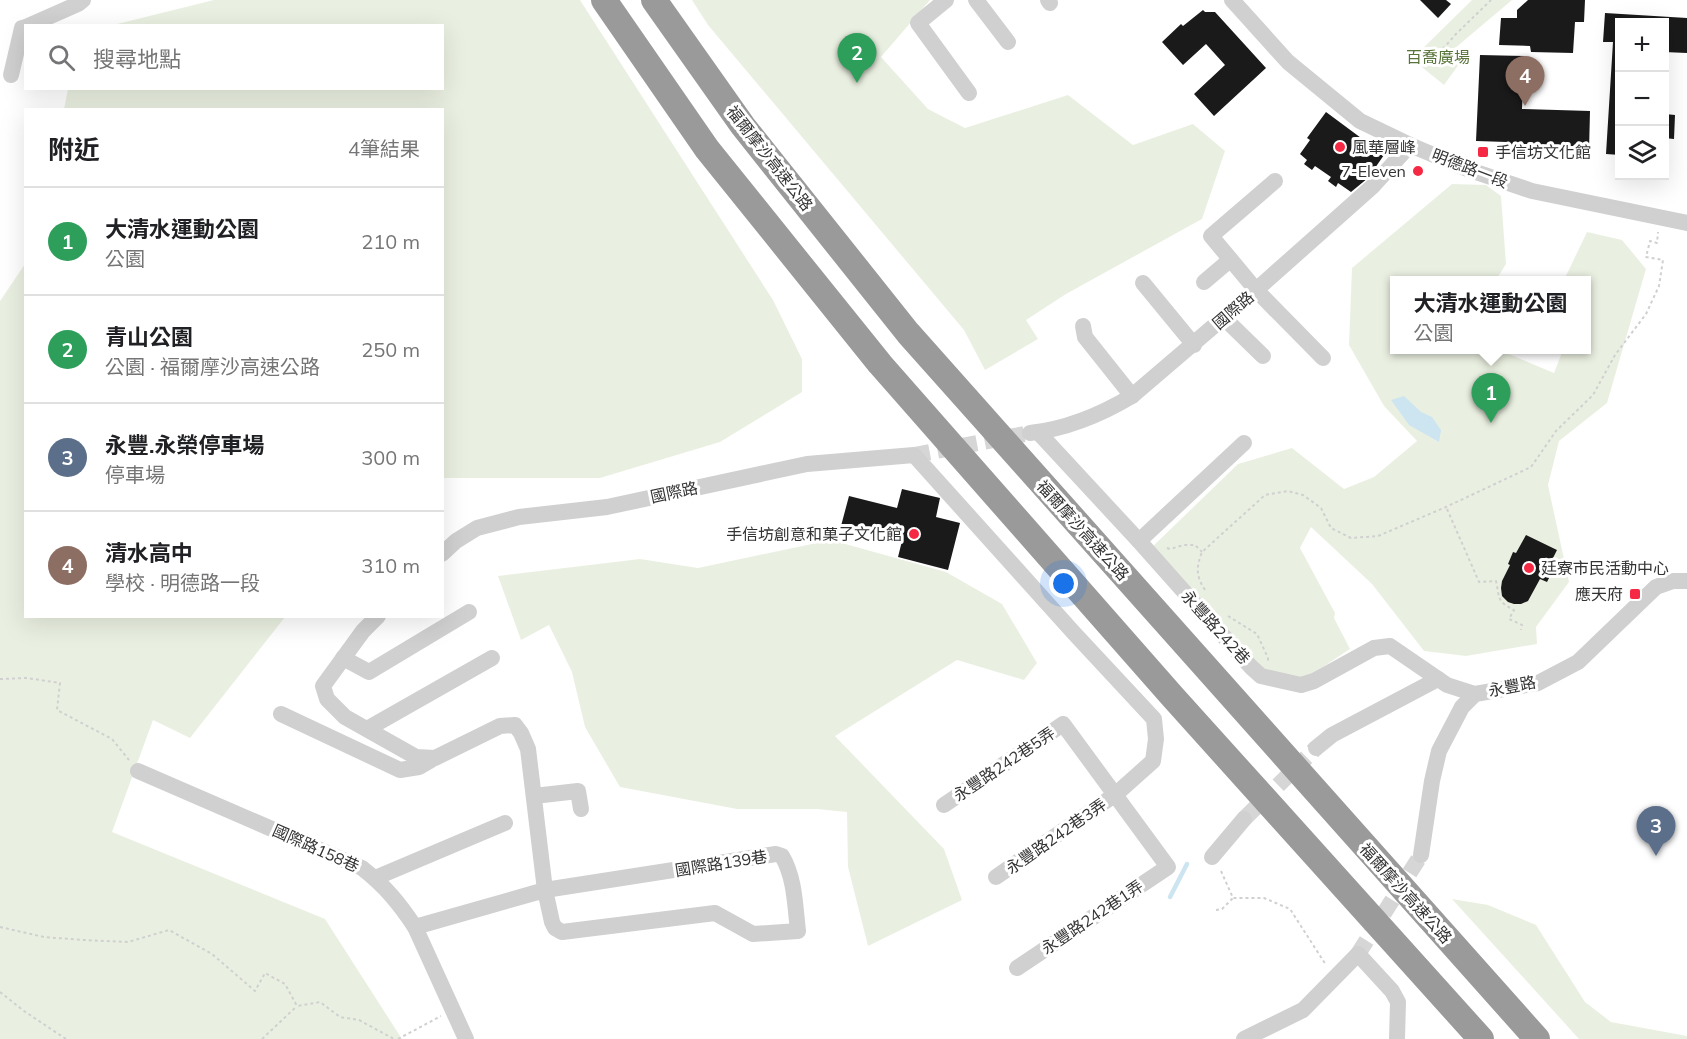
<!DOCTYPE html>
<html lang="zh-TW">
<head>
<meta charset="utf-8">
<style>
	:root { --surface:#fff; --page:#f2f2f2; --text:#202124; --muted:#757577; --line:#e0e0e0; --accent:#ea580c }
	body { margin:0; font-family:Mulish,"Noto Sans TC",sans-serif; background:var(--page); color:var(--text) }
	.controls { position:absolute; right:18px; top:18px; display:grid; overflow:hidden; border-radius:0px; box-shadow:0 6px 24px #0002 }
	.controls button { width:54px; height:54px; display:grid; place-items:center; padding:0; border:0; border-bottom:2px solid var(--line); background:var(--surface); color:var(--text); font:30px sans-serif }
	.you { position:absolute; left:1064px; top:584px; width:21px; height:21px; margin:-15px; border:4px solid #fff; border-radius:50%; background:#1a73e8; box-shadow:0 0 0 9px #1a73e833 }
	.badge { display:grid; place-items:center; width:39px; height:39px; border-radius:50%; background:var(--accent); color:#fff; font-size:20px; font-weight:700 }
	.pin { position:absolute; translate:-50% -50px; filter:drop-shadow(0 2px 3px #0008) }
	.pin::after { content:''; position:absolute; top:32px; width:21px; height:18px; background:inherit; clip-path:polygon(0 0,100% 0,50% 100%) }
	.popup { position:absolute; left:1390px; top:276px; width:201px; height:78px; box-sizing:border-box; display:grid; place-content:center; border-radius:0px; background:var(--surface); filter:drop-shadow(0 2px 4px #0005); font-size:20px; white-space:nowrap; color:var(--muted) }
	.popup b { font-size:22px; color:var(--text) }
	.popup::after { content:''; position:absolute; left:50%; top:100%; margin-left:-12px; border:12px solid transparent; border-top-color:var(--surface) }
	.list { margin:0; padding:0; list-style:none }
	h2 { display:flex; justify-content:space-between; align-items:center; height:78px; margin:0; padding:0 24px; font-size:26px }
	h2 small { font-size:20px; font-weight:400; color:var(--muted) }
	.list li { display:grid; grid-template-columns:39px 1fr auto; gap:18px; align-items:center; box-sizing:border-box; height:108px; padding:0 24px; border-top:2px solid var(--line) }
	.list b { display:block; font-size:22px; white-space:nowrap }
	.list p { margin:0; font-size:20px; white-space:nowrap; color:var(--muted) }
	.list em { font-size:20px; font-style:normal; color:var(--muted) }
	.icon { flex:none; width:33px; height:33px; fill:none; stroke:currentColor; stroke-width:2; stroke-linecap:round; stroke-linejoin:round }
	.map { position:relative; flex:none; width:1687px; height:1039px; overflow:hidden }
	.search { position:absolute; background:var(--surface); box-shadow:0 6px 24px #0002; left:24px; top:24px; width:420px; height:66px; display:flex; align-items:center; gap:15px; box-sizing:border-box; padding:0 21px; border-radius:0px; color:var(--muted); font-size:22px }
	.panel { position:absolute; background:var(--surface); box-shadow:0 6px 24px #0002; left:24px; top:108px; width:420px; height:510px; border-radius:0px }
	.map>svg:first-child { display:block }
	.green { fill:#eaf0e1 }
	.water { fill:#cce5f1 }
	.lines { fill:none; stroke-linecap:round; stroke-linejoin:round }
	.stream { stroke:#cce5f1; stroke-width:4.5 }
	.building { fill:#1a1a1a }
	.minor-tunnel { stroke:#d6d6d6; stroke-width:16; stroke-dasharray:16 8; stroke-linecap:butt }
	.path { stroke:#d0d0d0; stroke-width:2; stroke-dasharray:3 3; stroke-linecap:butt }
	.minor { stroke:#d0d0d0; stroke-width:16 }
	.highway { stroke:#9a9a9a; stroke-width:26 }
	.poi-dot { fill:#f62944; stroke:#fff; stroke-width:2 }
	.labels { text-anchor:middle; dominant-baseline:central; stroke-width:6; stroke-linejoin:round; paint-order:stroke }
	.park-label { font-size:16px; fill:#59743a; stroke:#fff }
	.poi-label { font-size:16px; fill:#333; stroke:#fff; text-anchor:start }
	.street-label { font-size:16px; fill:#333; stroke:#fff }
</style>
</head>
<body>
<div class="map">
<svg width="1687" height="1039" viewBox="0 0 1687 1039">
	<rect width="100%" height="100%" fill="#fff"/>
	<g class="green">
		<polygon points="214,0 580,0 773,300 802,359 802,392 720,442 600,478 443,478 442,110 64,109 68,89 442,88 442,26 113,25"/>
		<polygon points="692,0 930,0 881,57 928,109 965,128 1068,95 1133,145 1193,124 1225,151 1202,219 1066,294 1026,320 1038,339 985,370 964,330 708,25"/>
		<polygon points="1472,0 1512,0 1454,49 1462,60 1444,85 1412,59"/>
		<polygon points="1452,184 1486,185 1501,196 1506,264 1496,280 1395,280 1395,350 1499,350 1554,373 1561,355 1561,350 1587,350 1587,280 1564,280 1587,232 1622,240 1646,269 1607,403 1559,441 1548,485 1569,582 1536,627 1537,644 1466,656 1424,651 1372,584 1311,527 1300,548 1335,613 1334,618 1350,649 1303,680 1255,668 1150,549 1238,464 1292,448 1344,489 1374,477 1417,441 1384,406 1349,345 1352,268"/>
		<polygon points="25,264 26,616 285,617 190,738 153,720 112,832 325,919 402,1039 0,1039 0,301"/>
		<polygon points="831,540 946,572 1002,604 1037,663 1024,680 957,660 835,736 944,849 962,900 868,946 848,867 847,812 817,809 737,809 620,787 585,727 572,672 549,625 521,640 498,576 640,559 698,568"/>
		<polygon points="1452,899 1488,905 1536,925 1585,1002 1611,1022 1687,1036 1687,1039 1579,1039"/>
	</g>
	<polygon class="water" points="1404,396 1421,412 1432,417 1441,430 1439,442 1409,425 1391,400"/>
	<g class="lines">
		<polyline class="stream" points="1170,897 1187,864"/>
	</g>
	<g class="building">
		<polygon points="1420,0 1446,0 1451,4 1438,18"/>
		<polygon points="1528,0 1585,0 1584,22 1575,22 1573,53 1531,52 1530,46 1499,45 1501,18 1517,18 1517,10"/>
		<polygon points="1203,10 1205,12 1215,12 1266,68 1214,116 1194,94 1225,65 1206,44 1183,65 1162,42 1181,24 1183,26"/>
		<polygon points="1605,13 1687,18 1687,53 1664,52 1664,22 1620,22 1620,155 1606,154 1613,42 1603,42"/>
		<polygon points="1480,55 1524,56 1522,109 1590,111 1589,151 1506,148 1507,142 1476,141"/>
		<polygon points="1326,112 1384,155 1368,178 1351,192 1338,183 1336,187 1328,181 1331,177 1315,166 1312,170 1304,164 1307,160 1300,154 1310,140 1307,138"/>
		<polygon points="1665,114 1675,115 1674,139 1664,138"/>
		<polygon points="902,489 940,498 936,517 960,523 948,570 898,557 902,541 841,526 849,496 897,508"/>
		<polygon points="1526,535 1557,550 1547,570 1552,572 1547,582 1540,579 1528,601 1521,604 1514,604 1508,602 1502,596 1501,588 1502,581 1510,565 1508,564 1513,552 1516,553"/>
	</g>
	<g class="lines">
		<g class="minor-tunnel">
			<polyline points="914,455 1030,433"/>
			<polyline points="1244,819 1316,748"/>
			<polyline points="1358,954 1421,855"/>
		</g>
		<g class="path">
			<polyline points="1435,58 1456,34 1491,0"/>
			<path d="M1447,509L1479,582L1496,581C1500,598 1496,601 1514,610L1509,619L1522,625L1521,630"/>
			<polyline points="1167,548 1170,549 1184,545 1195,545 1202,552"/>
			<path d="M1205,590C1196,576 1196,568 1202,552L1265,495L1288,491L1303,495L1321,508L1331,528L1351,538L1378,536L1446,507L1531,467L1556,431L1593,395L1615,355L1646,314L1659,286L1663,260L1646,257L1650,241L1657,243L1658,232"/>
			<polyline points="1228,616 1257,634 1268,658 1268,661"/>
			<polyline points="0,679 27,678 60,683 57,710 112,739 129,760"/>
			<polyline points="1221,871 1233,898 1264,898 1290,909 1326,965"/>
			<polyline points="1216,910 1222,909 1233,898"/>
			<polyline points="0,927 44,937 83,940 128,942 169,930 212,954 255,991 265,973 285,984 297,1006 320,1002 340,1017 359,1020 394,1039"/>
			<polyline points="0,992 24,1011 66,1039"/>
			<polyline points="262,1039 297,1006"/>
			<polyline points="398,1039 441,1016"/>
		</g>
		<g class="minor">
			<polyline points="946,0 918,23 969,93"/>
			<polyline points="976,0 1008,42"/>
			<polyline points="1048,0 1050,3"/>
			<polyline points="1232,0 1288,62 1360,121 1410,145 1467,169 1532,191 1687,223"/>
			<polyline points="28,26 78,4 83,0"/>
			<polyline points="11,75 22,28 26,27"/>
			<polyline points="1275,181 1211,236 1256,290 1323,358"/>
			<polyline points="1204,282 1230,260"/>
			<polyline points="1143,283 1194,345"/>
			<polyline points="1224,318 1263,356"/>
			<polyline points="1083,326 1085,337 1132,396"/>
			<polyline points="1038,432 1139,541 1251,667 1261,676 1301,685 1314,681 1374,648 1390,646 1447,685 1475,694"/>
			<path d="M1030,433C1065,429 1102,414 1132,396L1256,290L1373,186L1410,145"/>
			<polyline points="1139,541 1244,443"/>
			<polyline points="442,554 456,541 477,528 519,517 607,507 807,464 914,455 1073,632 1154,719 1156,739 1153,761 1116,794 996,877"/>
			<polyline points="343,658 369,672 469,612"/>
			<polyline points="281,714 400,770 419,767 431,760"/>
			<polyline points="367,729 492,658"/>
			<polyline points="1316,748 1332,735 1438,679"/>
			<path d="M138,771L362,868C385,886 399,903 415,927L545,890L776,854L782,856C795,878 795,906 798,931L753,934L715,913L562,932L555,928L552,922L545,890L528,749L521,733L515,725L500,726L435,758L416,757L345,717L327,699L323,686L363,631L378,616"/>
			<polyline points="534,796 578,791 581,809"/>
			<polyline points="944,805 1063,724 1168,867 1017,968"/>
			<polyline points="1421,855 1432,781 1439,751 1462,707 1475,694 1538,683 1578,662 1656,587 1673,581 1687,581"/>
			<polyline points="1212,857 1244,819"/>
			<polyline points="375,878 505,823"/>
			<polyline points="415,927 466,1039"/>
			<polyline points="1244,1039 1303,1010 1358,954 1392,991 1398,1002 1397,1039"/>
		</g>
		<g class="highway">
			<polyline points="604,0 707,149 880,364 1172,696 1481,1039"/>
			<polyline points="654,0 743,126 908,333 1537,1039"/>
		</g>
	</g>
	<g class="poi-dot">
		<circle cx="1340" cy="147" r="6"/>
		<rect x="1477" y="146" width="12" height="12" rx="3"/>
		<circle cx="1418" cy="171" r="6"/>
		<circle cx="914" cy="534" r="6"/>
		<circle cx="1529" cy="568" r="6"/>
		<rect x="1629" y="588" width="12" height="12" rx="3"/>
	</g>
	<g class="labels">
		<g class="park-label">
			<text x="1438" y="57">百喬廣場</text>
		</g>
		<g class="poi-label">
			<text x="1352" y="147">風華層峰</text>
			<text x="1495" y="152">手信坊文化館</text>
			<text x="1406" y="171" text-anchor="end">7-Eleven</text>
			<text x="902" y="534" text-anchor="end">手信坊創意和菓子文化館</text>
			<text x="1541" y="568">廷寮市民活動中心</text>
			<text x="1623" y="594" text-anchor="end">應天府</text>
		</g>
		<g class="street-label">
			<text transform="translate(770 158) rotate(52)">福爾摩沙高速公路</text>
			<text transform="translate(1470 168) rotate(21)">明德路一段</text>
			<text transform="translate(1233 310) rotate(-41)">國際路</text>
			<text transform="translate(674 492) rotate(-12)">國際路</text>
			<text transform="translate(1083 530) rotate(48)">福爾摩沙高速公路</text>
			<text transform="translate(1216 627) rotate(48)">永豐路242巷</text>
			<text transform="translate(1512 686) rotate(-11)">永豐路</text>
			<text transform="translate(1004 764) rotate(-34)">永豐路242巷5弄</text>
			<text transform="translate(1056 836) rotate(-35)">永豐路242巷3弄</text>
			<text transform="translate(316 848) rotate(24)">國際路158巷</text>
			<text transform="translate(721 863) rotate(-9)">國際路139巷</text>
			<text transform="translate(1406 893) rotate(48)">福爾摩沙高速公路</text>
			<text transform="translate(1092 917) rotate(-34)">永豐路242巷1弄</text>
		</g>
	</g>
</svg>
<div class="controls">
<button>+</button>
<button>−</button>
<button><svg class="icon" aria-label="layers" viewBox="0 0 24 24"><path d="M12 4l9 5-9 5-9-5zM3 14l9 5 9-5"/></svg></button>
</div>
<div class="you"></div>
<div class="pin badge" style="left:1491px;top:423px;background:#2e9e5b">1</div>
<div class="popup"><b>大清水運動公園</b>公園</div>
<div class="pin badge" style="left:857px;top:83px;background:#2e9e5b">2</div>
<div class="pin badge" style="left:1656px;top:856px;background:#5c6f8a">3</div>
<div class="pin badge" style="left:1525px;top:106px;background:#8d6e63">4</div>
<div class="search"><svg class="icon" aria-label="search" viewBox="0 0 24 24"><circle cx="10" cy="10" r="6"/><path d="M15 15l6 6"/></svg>搜尋地點</div>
<section class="panel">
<h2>附近<small>4筆結果</small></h2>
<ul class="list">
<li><span class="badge" style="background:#2e9e5b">1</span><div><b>大清水運動公園</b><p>公園</p></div><em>210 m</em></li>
<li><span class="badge" style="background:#2e9e5b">2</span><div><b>青山公園</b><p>公園 · 福爾摩沙高速公路</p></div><em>250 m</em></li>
<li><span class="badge" style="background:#5c6f8a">3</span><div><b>永豐.永榮停車場</b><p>停車場</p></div><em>300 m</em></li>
<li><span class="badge" style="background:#8d6e63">4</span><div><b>清水高中</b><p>學校 · 明德路一段</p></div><em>310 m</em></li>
</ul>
</section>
</div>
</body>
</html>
